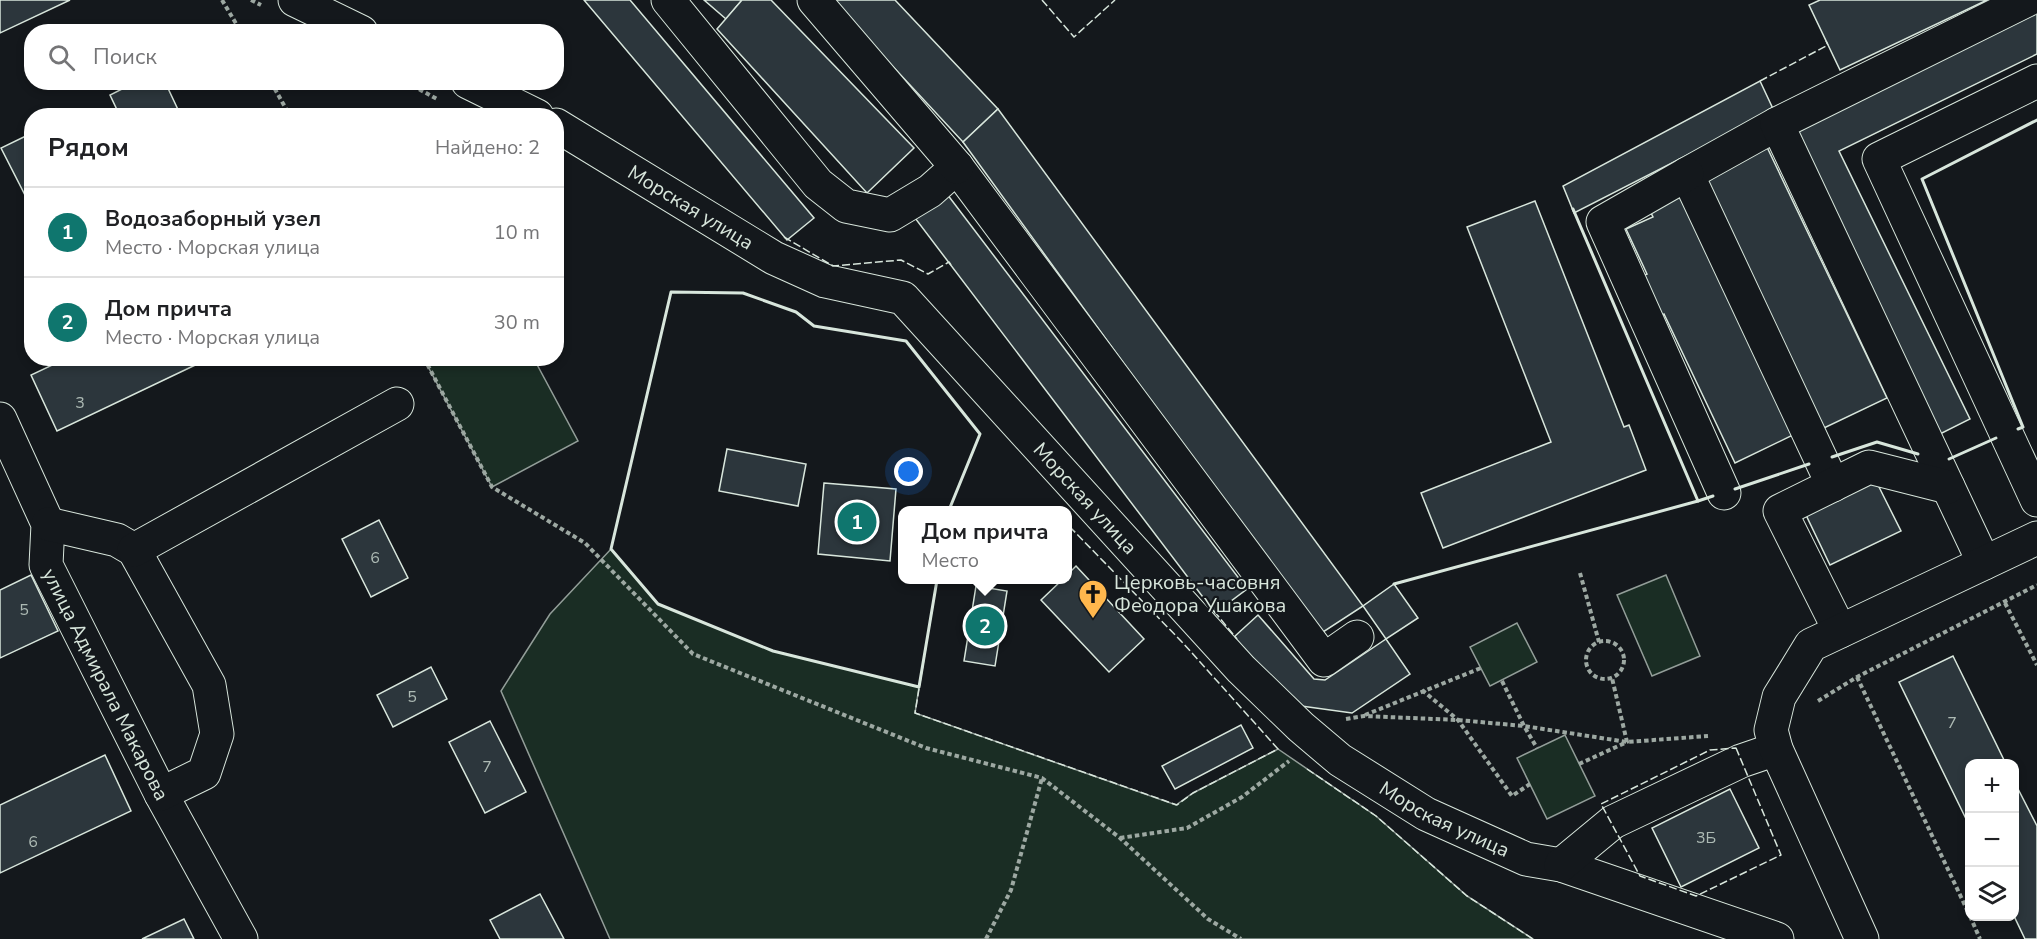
<!DOCTYPE html>
<html lang="ru">
<head>
<meta charset="utf-8">
<style>
	:root { --surface:#fff; --page:#f6f6f6; --text:#202124; --muted:#757577; --line:#e0e0e0; --accent:#0f766e }
	body { margin:0; font-family:"Nunito Sans",sans-serif; background:var(--page); color:var(--text) }
	.controls { position:absolute; right:18px; bottom:18px; display:grid; overflow:hidden; border-radius:12px; box-shadow:0 3px 9px #0003 }
	.controls button { width:54px; height:54px; display:grid; place-items:center; padding:0; border:0; border-bottom:2px solid var(--line); background:var(--surface); color:var(--text); font:30px sans-serif }
	.you { position:absolute; left:909px; top:472px; width:21px; height:21px; margin:-15px; border:4px solid #fff; border-radius:50%; background:#1a73e8; box-shadow:0 0 0 9px #1a73e833 }
	.badge { display:grid; place-items:center; width:39px; height:39px; border-radius:50%; background:var(--accent); color:#fff; font-size:20px; font-weight:700 }
	.pin { position:absolute; translate:-50% -50%; border:3px solid #fff; box-shadow:0 2px 6px #0006 }
	.popup { position:absolute; left:898px; top:506px; width:174px; height:78px; box-sizing:border-box; display:grid; place-content:center; border-radius:12px; background:var(--surface); filter:drop-shadow(0 2px 4px #0005); font-size:20px; white-space:nowrap; color:var(--muted) }
	.popup b { font-size:22px; color:var(--text) }
	.popup::after { content:''; position:absolute; left:50%; top:100%; margin-left:-12px; border:12px solid transparent; border-top-color:var(--surface) }
	.list { margin:0; padding:0; list-style:none }
	h2 { display:flex; justify-content:space-between; align-items:center; height:78px; margin:0; padding:0 24px; font-size:26px }
	h2 small { font-size:20px; font-weight:400; color:var(--muted) }
	.list li { display:grid; grid-template-columns:39px 1fr auto; gap:18px; align-items:center; box-sizing:border-box; height:90px; padding:0 24px; border-top:2px solid var(--line) }
	.list b { display:block; font-size:22px; white-space:nowrap }
	.list p { margin:0; font-size:20px; white-space:nowrap; color:var(--muted) }
	.list em { font-size:20px; font-style:normal; color:var(--muted) }
	.icon { flex:none; width:33px; height:33px; fill:none; stroke:currentColor; stroke-width:2; stroke-linecap:round; stroke-linejoin:round }
	.map { position:relative; flex:none; width:2037px; height:939px; overflow:hidden }
	.search { position:absolute; background:var(--surface); box-shadow:0 3px 9px #0003; left:24px; top:24px; width:540px; height:66px; display:flex; align-items:center; gap:15px; box-sizing:border-box; padding:0 21px; border-radius:24px; color:var(--muted); font-size:22px }
	.panel { position:absolute; background:var(--surface); box-shadow:0 3px 9px #0003; left:24px; top:108px; width:540px; height:258px; border-radius:24px }
	.map>svg:first-child { display:block }
	.green { fill:#1a2d24; stroke:#939e99; stroke-width:1.5 }
	.building { fill:#2c363c; stroke:#d8e6dc; stroke-width:1.5 }
	.lines { fill:none; stroke-linecap:round; stroke-linejoin:round }
	.minor-casing { stroke:#d8e6dc; stroke-width:35 }
	.path { stroke:#9da8a2; stroke-width:4; stroke-dasharray:4.5 3; stroke-linecap:butt }
	.minor { stroke:#14181c; stroke-width:33 }
	.fence { stroke:#d8e6dc; stroke-width:1.5; stroke-dasharray:8 3; stroke-linecap:butt }
	.wall { stroke:#d8e6dc; stroke-width:3 }
	.labels { text-anchor:middle; dominant-baseline:central; stroke-width:4.5; stroke-linejoin:round; paint-order:stroke }
	.number-label { font-size:16px; fill:#adbab4 }
	.street-label { font-size:20px; fill:#d8e6dc; stroke:#14181c }
	.poi-label { font-size:20px; fill:#d8e6dc; stroke:#14181c; text-anchor:start }
</style>
</head>
<body>
<div class="map">
<svg width="2037" height="939" viewBox="0 0 2037 939">
	<rect width="100%" height="100%" fill="#14181c"/>
	<g class="green">
		<polygon points="424,359 534,359 578,441 492,487"/>
		<polygon points="611,549 658,604 773,651 919,687 915,713 1176,805 1193,793 1278,749 1376,816 1467,896 1533,939 610,939 501,691 550,614"/>
		<polygon points="1666,575 1700,656 1652,676 1617,595"/>
		<polygon points="1517,623 1537,662 1490,686 1470,647"/>
		<polygon points="1565,735 1595,796 1547,819 1517,758"/>
	</g>
	<g class="building">
		<polygon points="0,0 70,0 0,33"/>
		<polygon points="584,0 630,0 814,218 787,240"/>
		<polygon points="704,0 742,0 726,19"/>
		<polygon points="742,0 771,0 914,148 867,193 717,29"/>
		<polygon points="831,0 895,0 998,109 963,142"/>
		<polygon points="1820,0 1987,0 1840,70 1809,5"/>
		<polygon points="2037,9 2037,54 1839,151 1970,419 1940,434 1792,129"/>
		<polygon points="1760,81 1774,111 1574,213 1563,186"/>
		<polygon points="136,82 165,82 181,116 120,116 110,95"/>
		<polygon points="998,109 1363,606 1320,634 963,142"/>
		<polygon points="32,133 32,194 26,197 1,148"/>
		<polygon points="1765,143 1887,398 1824,428 1702,173"/>
		<polygon points="1678,193 1793,435 1735,463 1664,314 1656,318 1637,278 1647,274 1626,229 1653,217 1648,207"/>
		<polygon points="947,194 1247,589 1215,613 915,218"/>
		<polygon points="1535,201 1624,427 1629,425 1646,470 1443,548 1421,493 1551,442 1467,227"/>
		<polygon points="67,358 210,358 57,431 31,375"/>
		<polygon points="727,449 806,464 798,506 719,491"/>
		<polygon points="1876,481 1901,531 1830,565 1806,515"/>
		<polygon points="824,483 896,489 890,561 818,554"/>
		<polygon points="379,520 408,578 371,597 342,539"/>
		<polygon points="1076,566 1144,639 1109,672 1041,600 1062,580 1068,580 1068,574"/>
		<polygon points="31,575 58,631 0,658 0,590"/>
		<polygon points="1394,584 1418,618 1386,639 1363,606"/>
		<polygon points="976,586 1007,591 995,666 964,661"/>
		<polygon points="1258,615 1314,679 1325,680 1386,639 1410,674 1352,713 1294,705 1234,637"/>
		<polygon points="1953,656 2006,764 1970,764 1970,827 1899,682"/>
		<polygon points="431,667 447,699 393,727 377,695"/>
		<polygon points="490,721 526,792 485,813 449,742"/>
		<polygon points="1241,725 1253,748 1175,789 1162,766"/>
		<polygon points="105,755 131,811 0,873 0,805"/>
		<polygon points="2014,781 2037,826 2037,939 2025,939 2014,916"/>
		<polygon points="1730,789 1759,848 1681,887 1652,828"/>
		<polygon points="540,894 564,939 500,939 490,920"/>
		<polygon points="184,919 194,939 142,939"/>
	</g>
	<g class="lines">
		<g class="minor-casing">
			<g id="minor">
				<polyline points="295,0 361,32"/>
				<polyline points="668,0 818,184 846,206 890,215 930,191 957,167 1324,660 1357,637"/>
				<polyline points="814,0 957,167"/>
				<polyline points="2037,81 1879,159 2037,500"/>
				<polyline points="468,82 537,116"/>
				<polyline points="1777,124 1687,174 1833,485"/>
				<path id="s1" d="M556,125L774,258L825,281L903,298L1241,669L1301,727L1340,760L1426,814L1526,859L1561,865L1777,939"/>
				<polyline points="1687,174 1603,222 1724,493"/>
				<path id="s2" d="M0,419L48,524L46,565L161,794L241,939"/>
				<polyline points="48,524 117,540 134,550 209,685 217,734 204,773 161,794"/>
				<polyline points="134,550 397,404"/>
				<polyline points="1984,563 1777,124 2027,0"/>
				<polyline points="1840,631 1780,511 1869,467 1948,487"/>
				<polyline points="1561,865 1613,822 1741,761 1776,749"/>
				<polyline points="1862,939 1776,749 1771,730 1779,697 1811,645 2037,538"/>
			</g>
		</g>
		<g class="path">
			<polyline points="222,0 241,32"/>
			<polyline points="251,0 261,5"/>
			<polyline points="271,82 290,116"/>
			<polyline points="406,82 437,99"/>
			<polyline points="424,358 492,487 585,543 693,654 926,748 1042,778 1120,838 1208,919 1241,939"/>
			<polyline points="1580,573 1599,642"/>
			<polyline points="2005,603 2037,665"/>
			<circle cx="1605" cy="660" r="19"/>
			<polyline points="1857,677 1970,916"/>
			<polyline points="1502,681 1524,726 1537,748"/>
			<polyline points="1422,690 1458,720 1512,796 1530,784"/>
			<polyline points="1818,701 1857,677 2037,585"/>
			<polyline points="1365,715 1481,668"/>
			<polyline points="1346,719 1364,716 1458,720 1524,726 1627,742 1708,736"/>
			<polyline points="1579,764 1627,742 1612,678"/>
			<polyline points="1120,838 1187,828 1242,797 1289,761"/>
			<polyline points="1970,916 1980,939"/>
			<polyline points="986,939 1011,890 1042,778"/>
		</g>
		<use href="#minor" class="minor"/>
		<g class="fence">
			<polyline points="1042,0 1074,37 1115,0"/>
			<polyline points="1760,81 1828,45 1826,41"/>
			<polyline points="784,237 833,266 901,260 928,274 949,262 951,265"/>
			<polyline points="949,510 949,509 961,510"/>
			<polyline points="937,580 915,713 1177,805 1193,793 1278,749 1183,643 1068,525"/>
			<polyline points="1214,611 1237,639"/>
			<polygon points="1736,748 1781,855 1696,896 1640,876 1601,804 1710,750"/>
			<polyline points="1307,769 1376,816 1467,896 1533,939"/>
		</g>
		<g class="wall">
			<polyline points="2018,429 2023,427 1922,179 2037,120"/>
			<polyline points="1832,457 1877,442 1918,454"/>
			<polyline points="1949,459 1996,438"/>
			<polyline points="1735,489 1809,464"/>
			<polyline points="1698,501 1713,496"/>
			<polyline points="937,580 919,687 773,651 658,604 611,549 671,292 743,293 796,312 814,326 906,341 980,434 949,510"/>
			<polyline points="1394,584 1698,501 1573,209"/>
		</g>
	</g>
	<defs>
		<g id="church-pin" transform="scale(1.5)"><path d="M0 17L-7.5 6A9.5 9.5 0 1 1 7.5 6Z" fill="#ffb74d" stroke="#14181c"/><path d="M-1.2-6h2.4v3.5h3.3v2.4h-3.3V6h-2.4V-.1h-3.3v-2.4h3.3Z" fill="#111"/></g>
	</defs>
	<g fill-rule="evenodd">
		<use href="#church-pin" x="1093" y="594"/>
	</g>
	<g class="labels">
		<g class="number-label">
			<text x="80" y="403">3</text>
			<text x="375" y="558">6</text>
			<text x="24" y="610">5</text>
			<text x="412" y="697">5</text>
			<text x="1952" y="723">7</text>
			<text x="487" y="767">7</text>
			<text x="1706" y="838">3Б</text>
			<text x="33" y="842">6</text>
		</g>
		<g class="street-label">
			<text stroke="none"><textPath href="#s1" startOffset="158">Морская улица</textPath></text>
			<text stroke="none"><textPath href="#s1" startOffset="662">Морская улица</textPath></text>
			<text stroke="none"><textPath href="#s2" startOffset="290">улица Адмирала Макарова</textPath></text>
			<text stroke="none"><textPath href="#s1" startOffset="1148">Морская улица</textPath></text>
		</g>
		<g class="poi-label">
			<text x="1114" y="582">Церковь-часовня<tspan x="1114" dy="23">Феодора Ушакова</tspan></text>
		</g>
	</g>
</svg>
<div class="controls">
<button>+</button>
<button>−</button>
<button><svg class="icon" aria-label="layers" viewBox="0 0 24 24"><path d="M12 4l9 5-9 5-9-5zM3 14l9 5 9-5"/></svg></button>
</div>
<div class="you"></div>
<div class="pin badge" style="left:857px;top:522px">1</div>
<div class="pin badge" style="left:985px;top:626px">2</div>
<div class="popup"><b>Дом причта</b>Место</div>
<div class="search"><svg class="icon" aria-label="search" viewBox="0 0 24 24"><circle cx="10" cy="10" r="6"/><path d="M15 15l6 6"/></svg>Поиск</div>
<section class="panel">
<h2>Рядом<small>Найдено: 2</small></h2>
<ul class="list">
<li><span class="badge">1</span><div><b>Водозаборный узел</b><p>Место · Морская улица</p></div><em>10 m</em></li>
<li><span class="badge">2</span><div><b>Дом причта</b><p>Место · Морская улица</p></div><em>30 m</em></li>
</ul>
</section>
</div>
</body>
</html>
